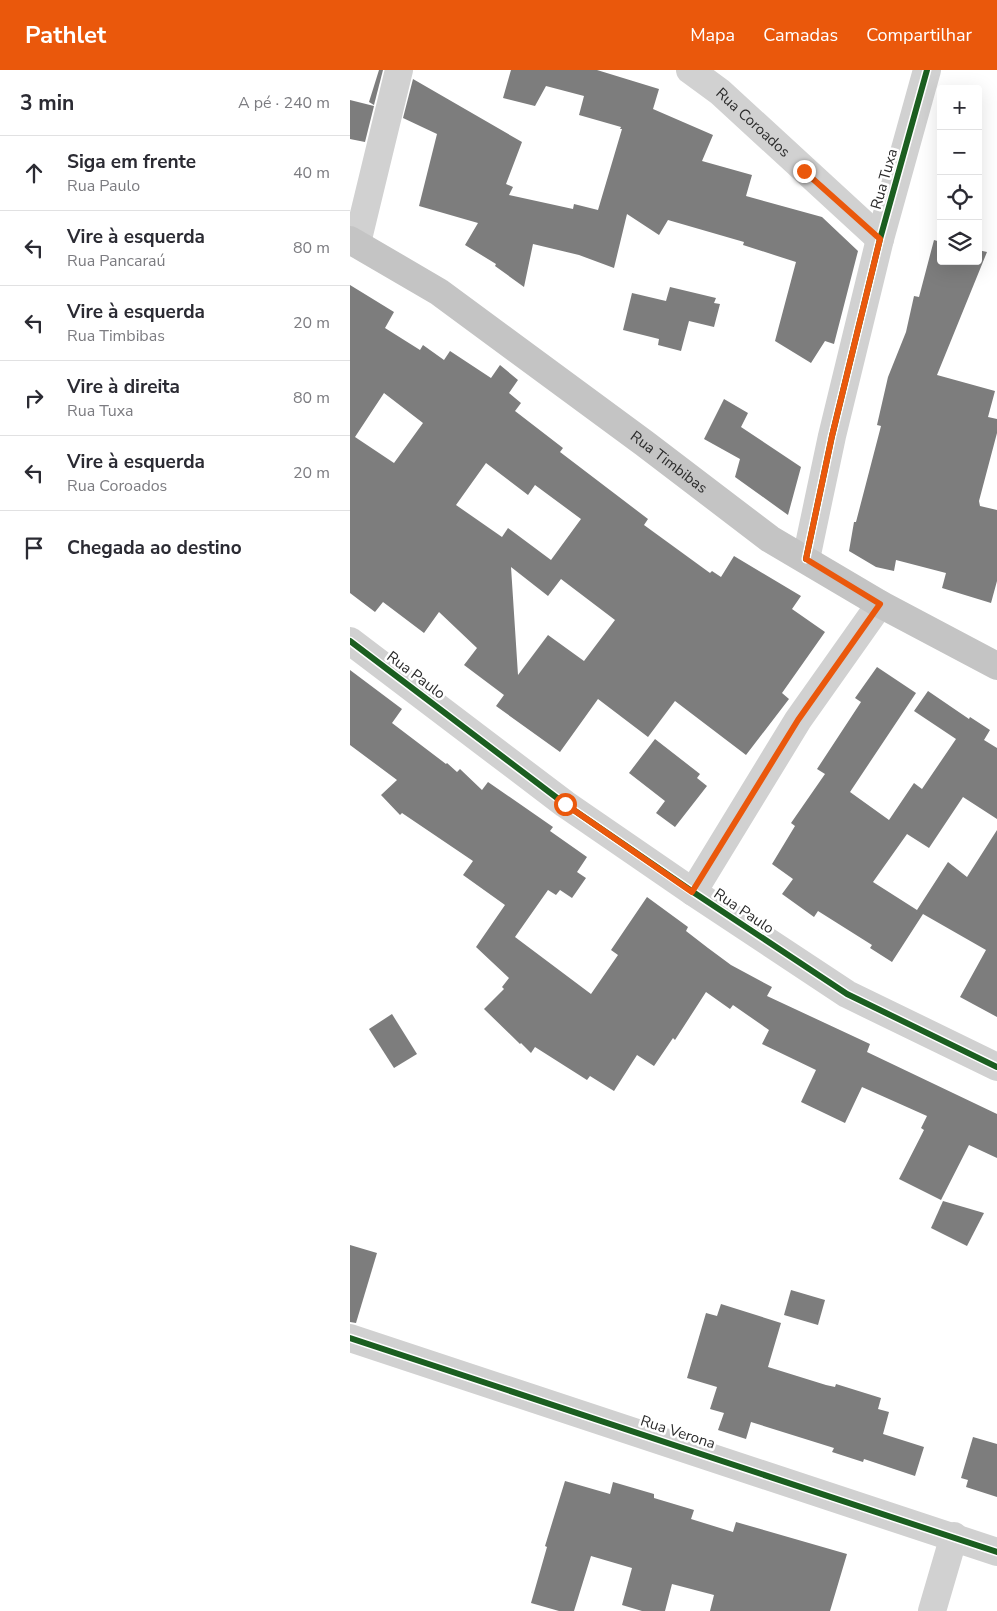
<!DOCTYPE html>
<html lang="pt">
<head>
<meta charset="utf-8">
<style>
	:root { --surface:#fff; --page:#f2f2f3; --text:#2b2b33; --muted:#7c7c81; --line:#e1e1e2; --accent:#ea580c }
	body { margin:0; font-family:"Nunito Sans",sans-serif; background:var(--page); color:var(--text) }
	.controls { position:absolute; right:15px; top:15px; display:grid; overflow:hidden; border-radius:5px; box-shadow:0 5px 20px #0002 }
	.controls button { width:45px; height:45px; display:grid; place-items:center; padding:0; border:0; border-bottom:1px solid var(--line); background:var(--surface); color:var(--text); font:25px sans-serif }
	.stop { position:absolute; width:15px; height:15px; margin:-11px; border:4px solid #ea580c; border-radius:50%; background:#fff }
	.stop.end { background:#ea580c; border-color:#fff; box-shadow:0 1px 5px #0008 }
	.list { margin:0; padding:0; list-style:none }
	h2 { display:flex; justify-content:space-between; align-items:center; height:65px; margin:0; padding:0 20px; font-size:21px }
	h2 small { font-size:16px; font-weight:400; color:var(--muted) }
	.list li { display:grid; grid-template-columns:32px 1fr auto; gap:15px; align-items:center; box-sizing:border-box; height:75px; padding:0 20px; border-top:1px solid var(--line) }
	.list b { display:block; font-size:19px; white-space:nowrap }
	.list p { margin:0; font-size:16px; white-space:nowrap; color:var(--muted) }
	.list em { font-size:16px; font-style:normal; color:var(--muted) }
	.icon { flex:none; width:28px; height:28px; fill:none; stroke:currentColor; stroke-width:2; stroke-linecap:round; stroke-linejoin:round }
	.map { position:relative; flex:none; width:647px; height:1541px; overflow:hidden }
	header { display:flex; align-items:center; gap:30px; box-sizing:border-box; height:70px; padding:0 25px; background:var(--accent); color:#fff }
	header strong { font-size:24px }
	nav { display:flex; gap:28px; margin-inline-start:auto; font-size:18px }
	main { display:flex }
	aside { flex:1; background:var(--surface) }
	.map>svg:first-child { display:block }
	.building { fill:#7d7d7d; fill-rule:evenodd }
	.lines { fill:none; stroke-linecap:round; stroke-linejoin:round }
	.minor { stroke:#d1d1d1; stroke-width:28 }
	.major { stroke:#c4c4c4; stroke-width:28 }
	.cycleway-casing { stroke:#fff; stroke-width:9 }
	.cycleway { stroke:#1b5e20; stroke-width:6 }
	.route { stroke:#ea580c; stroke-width:6 }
	.labels { text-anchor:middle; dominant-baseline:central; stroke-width:5; stroke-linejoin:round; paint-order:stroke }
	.street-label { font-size:15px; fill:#2c2c2c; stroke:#fff }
</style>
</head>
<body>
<header>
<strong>Pathlet</strong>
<nav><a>Mapa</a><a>Camadas</a><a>Compartilhar</a></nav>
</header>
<main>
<aside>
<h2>3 min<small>A pé · 240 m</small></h2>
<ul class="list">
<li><svg class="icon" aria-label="ahead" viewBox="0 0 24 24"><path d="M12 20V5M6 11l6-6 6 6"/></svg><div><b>Siga em frente</b><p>Rua Paulo</p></div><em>40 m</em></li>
<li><svg class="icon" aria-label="left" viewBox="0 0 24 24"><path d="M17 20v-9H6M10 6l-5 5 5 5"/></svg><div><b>Vire à esquerda</b><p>Rua Pancaraú</p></div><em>80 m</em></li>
<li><svg class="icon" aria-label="left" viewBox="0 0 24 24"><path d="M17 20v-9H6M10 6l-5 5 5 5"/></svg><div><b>Vire à esquerda</b><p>Rua Timbibas</p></div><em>20 m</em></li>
<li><svg class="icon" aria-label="right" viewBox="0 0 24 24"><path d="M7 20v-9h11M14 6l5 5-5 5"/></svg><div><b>Vire à direita</b><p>Rua Tuxa</p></div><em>80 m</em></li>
<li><svg class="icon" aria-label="left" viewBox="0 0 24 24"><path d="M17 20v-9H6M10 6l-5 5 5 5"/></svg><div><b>Vire à esquerda</b><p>Rua Coroados</p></div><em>20 m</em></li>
<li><svg class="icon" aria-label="arrive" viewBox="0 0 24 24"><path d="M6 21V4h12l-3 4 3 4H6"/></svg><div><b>Chegada ao destino</b></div></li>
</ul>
</aside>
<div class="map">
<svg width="647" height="1541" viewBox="0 0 647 1541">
	<rect width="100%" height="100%" fill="#fff"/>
	<g class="building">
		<polygon points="29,0 33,0 24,35 19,32"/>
		<polygon points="161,0 247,0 309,19 303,39 363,65 352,91 402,105 396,126 472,147 508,181 484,274 475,271 461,293 425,271 446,192 393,175 394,172 318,150 309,165 277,144 264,198 229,185 183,174 174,217 145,196 146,194 115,175 128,153 69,136 87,64 53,48 63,9 172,72 156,114 163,117 159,125 223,139 224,134 248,140 272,59 270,59 271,57 229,45 234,26 196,16 185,36 153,28"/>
		<polygon points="0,30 24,36 15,72 0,69"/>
		<polygon points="584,170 591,172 591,191 628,191 628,180 637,182 587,305 645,321 638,347 647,349 647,363 629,431 630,436 647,440 647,511 641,533 592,518 596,503 546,490 544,501 526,497 499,481 504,452 506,452 531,356 527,355 538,307 556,262 564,226 569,227"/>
		<path d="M0,215L44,242L35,258L70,280L73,275L94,290L100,281L141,308L150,295L168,310L159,323L171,333L165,341L213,378L210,382L298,449L294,455L360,503L362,501L371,507L384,486L451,526L442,539L475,562L432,623L439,629L396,685L325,631L298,667L248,629L210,682L146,636L154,625L114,595L127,578L89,542L74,563L33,532L25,542L0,523ZM34,323L73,353L44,393L5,367ZM136,393L178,425L185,415L231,449L201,490L158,458L152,467L106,435ZM161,497L198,526L211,509L265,550L234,591L198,565L168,605Z"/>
		<polygon points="320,217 366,228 364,233 370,234 364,257 339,251 331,281 308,275 309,269 273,260 282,223 316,231"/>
		<polygon points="374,329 398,343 391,357 451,397 438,445 385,407 390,389 354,369"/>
		<polygon points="527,597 566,623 500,722 539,750 564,713 572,719 606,669 564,641 578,621 619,649 620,647 640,660 634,670 647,678 647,749 613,727 579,778 557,764 523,812 567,840 598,792 617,807 647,760 647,947 610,927 636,880 573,844 542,892 520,878 522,875 468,841 464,847 432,824 443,809 422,794 445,756 441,753 475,704 467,699 511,632 505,628"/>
		<polygon points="0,600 52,639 42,653 96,694 97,693 107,702 110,699 132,720 138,712 203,757 200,761 237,787 227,802 236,808 222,828 210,820 206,825 198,820 165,867 241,924 268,885 261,880 297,827 338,857 336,861 358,878 381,895 422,917 417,926 520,974 517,982 647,1044 647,1088 619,1075 591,1130 549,1109 574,1060 571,1058 577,1046 512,1017 495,1053 451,1032 466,1000 412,974 419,960 383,935 380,939 356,922 325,970 323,968 304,996 287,985 264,1021 240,1006 237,1010 185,977 181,983 171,973 170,974 134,939 154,919 152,917 159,908 126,877 155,835 113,805 123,791 52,743 50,745 31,725 47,710 0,675"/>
		<polygon points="305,669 350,704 347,708 357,716 325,757 306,743 315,731 279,703"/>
		<polygon points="42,944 67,984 44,998 19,959"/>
		<polygon points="593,1131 634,1143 617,1176 581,1158"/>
		<polygon points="0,1175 27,1183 6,1253 0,1252"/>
		<polygon points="441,1220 475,1230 468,1255 434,1245"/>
		<polygon points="371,1234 431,1253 418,1297 476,1315 485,1317 486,1314 531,1328 528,1339 539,1342 533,1364 574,1377 565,1406 514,1389 513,1392 482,1382 484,1378 401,1352 396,1369 368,1360 374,1343 360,1339 367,1317 337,1308 356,1243 367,1246"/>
		<polygon points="623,1367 647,1374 647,1427 616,1417 618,1410 611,1408"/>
		<polygon points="215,1411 260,1424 263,1412 304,1424 304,1428 344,1440 341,1449 383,1462 386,1452 497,1484 480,1541 360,1541 364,1525 322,1514 315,1541 292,1541 272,1535 282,1498 241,1486 224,1541 209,1541 181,1533 197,1477 195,1476"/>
	</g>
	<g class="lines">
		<g class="minor">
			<path id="s1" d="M340,0L370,22L530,169"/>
			<polyline points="7,173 49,0"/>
			<polyline points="456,489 482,366 530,169 577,0"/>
			<polyline points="0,571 215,734 343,822 497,924 647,997"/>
			<polyline points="343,822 448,650 530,534"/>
			<polyline points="0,1268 647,1482"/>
			<polyline points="582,1541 604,1466"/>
		</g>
		<path class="major" id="s2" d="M0,170L89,222L294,373L420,469L530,534L647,596"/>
		<g class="cycleway-casing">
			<g id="cycleway">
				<polyline points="456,489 482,366 530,169 577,0"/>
				<polyline points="0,571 215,734 343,822 497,924 647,997"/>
				<polyline points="0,1268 647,1482"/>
			</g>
		</g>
		<use href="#cycleway" class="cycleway"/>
	</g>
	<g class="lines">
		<polyline class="route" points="215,734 342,822 448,650 530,534 456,489 482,366 530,169 454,101"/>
	</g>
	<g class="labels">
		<g class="street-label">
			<text stroke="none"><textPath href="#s1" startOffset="82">Rua Coroados</textPath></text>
			<text transform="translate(534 109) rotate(-74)">Rua Tuxa</text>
			<text stroke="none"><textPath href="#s2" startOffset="389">Rua Timbibas</textPath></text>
			<text transform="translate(66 605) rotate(37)">Rua Paulo</text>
			<text transform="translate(394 841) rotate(34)">Rua Paulo</text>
			<text transform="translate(328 1362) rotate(18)">Rua Verona</text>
		</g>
	</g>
</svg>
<div class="controls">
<button>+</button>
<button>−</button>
<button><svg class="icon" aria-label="locate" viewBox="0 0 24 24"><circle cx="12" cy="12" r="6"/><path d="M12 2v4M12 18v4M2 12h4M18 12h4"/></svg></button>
<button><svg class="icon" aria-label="layers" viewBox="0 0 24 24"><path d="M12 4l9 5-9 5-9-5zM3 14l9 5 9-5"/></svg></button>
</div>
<div class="stop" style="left:215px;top:734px"></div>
<div class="stop end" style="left:454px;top:101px"></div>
</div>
</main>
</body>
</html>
